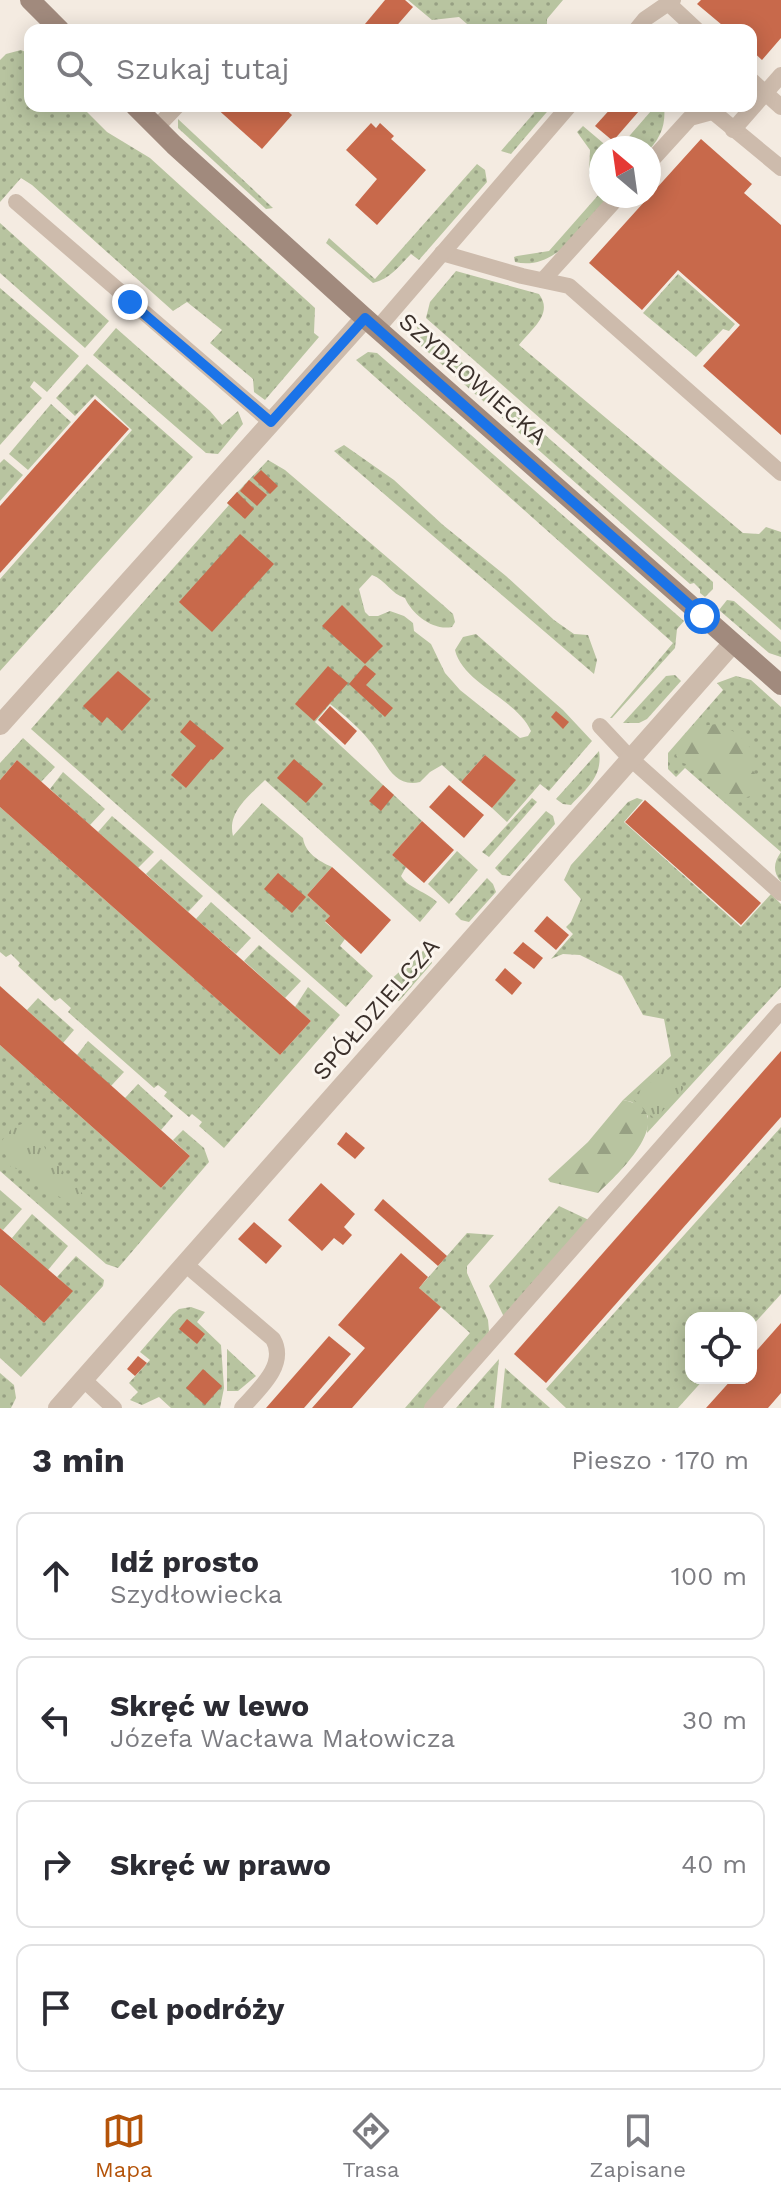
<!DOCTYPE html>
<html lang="pl">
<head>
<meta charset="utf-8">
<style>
	:root { --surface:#fff; --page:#f2f2f3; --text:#2b2b33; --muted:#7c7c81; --line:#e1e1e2; --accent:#b45309 }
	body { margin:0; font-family:"Work Sans",sans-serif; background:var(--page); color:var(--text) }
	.controls { position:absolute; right:24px; bottom:24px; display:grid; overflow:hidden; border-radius:16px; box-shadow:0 4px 20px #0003 }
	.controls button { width:72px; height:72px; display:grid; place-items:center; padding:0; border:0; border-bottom:2px solid var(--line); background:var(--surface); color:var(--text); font:40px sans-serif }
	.compass { position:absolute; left:589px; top:136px; width:72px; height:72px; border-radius:50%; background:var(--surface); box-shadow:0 4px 20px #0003; rotate:331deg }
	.stop { position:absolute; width:24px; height:24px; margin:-18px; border:6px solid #1a73e8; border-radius:50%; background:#fff }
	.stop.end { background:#1a73e8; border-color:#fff; box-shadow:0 2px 8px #0008 }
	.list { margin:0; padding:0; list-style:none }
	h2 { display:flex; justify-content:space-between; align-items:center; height:104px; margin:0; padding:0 32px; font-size:34px }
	h2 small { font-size:26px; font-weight:400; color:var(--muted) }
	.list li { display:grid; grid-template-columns:52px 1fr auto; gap:24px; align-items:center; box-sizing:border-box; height:128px; margin:0 16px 16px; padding:0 16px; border:2px solid var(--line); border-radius:16px }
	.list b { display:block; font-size:30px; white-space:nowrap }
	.list p { margin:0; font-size:26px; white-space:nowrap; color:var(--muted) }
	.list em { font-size:26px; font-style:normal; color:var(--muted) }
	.icon { flex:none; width:44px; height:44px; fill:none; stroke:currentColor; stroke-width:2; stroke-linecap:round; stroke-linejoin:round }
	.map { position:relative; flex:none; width:781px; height:1408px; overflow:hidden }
	.search { position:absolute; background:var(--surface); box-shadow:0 4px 20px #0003; left:24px; right:24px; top:24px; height:88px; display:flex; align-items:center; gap:20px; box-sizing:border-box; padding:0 28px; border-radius:16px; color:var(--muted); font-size:30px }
	.sheet { height:680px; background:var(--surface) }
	nav { display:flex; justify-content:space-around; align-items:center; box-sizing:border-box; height:112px; border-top:2px solid var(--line); background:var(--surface); font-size:22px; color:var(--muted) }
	nav a { display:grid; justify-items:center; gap:4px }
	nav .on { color:var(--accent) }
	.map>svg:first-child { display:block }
	.grass { fill:url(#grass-dots) }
	.forest { fill:url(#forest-firs) }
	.park { fill:url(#park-tufts) }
	.building { fill:#c8694b }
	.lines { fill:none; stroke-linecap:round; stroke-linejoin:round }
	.lane { stroke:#cdbbac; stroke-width:16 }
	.street { stroke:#cdbbac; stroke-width:20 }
	.secondary { stroke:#a18a7d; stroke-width:20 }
	.route { stroke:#1a73e8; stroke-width:10 }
	.labels { text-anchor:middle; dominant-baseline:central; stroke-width:6; stroke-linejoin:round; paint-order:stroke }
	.street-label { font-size:24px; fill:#3b302b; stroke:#fbf5ee }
</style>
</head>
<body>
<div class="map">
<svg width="781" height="1408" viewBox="0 0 781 1408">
	<defs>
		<pattern id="grass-dots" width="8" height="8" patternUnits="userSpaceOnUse" patternTransform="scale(2)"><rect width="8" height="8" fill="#b8c4a0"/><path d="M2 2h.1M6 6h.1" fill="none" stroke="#97a083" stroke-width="1.8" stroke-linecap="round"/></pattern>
		<pattern id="forest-firs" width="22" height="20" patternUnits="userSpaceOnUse" patternTransform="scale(2)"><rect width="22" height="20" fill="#b8c4a0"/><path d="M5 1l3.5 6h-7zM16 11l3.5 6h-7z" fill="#97a083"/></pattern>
		<pattern id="park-tufts" width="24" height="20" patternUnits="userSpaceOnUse" patternTransform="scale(2)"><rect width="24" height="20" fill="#b8c4a0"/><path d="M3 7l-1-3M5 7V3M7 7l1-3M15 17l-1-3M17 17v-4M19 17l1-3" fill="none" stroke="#97a083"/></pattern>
	</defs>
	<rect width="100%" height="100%" fill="#f4ebe1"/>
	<g class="grass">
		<polygon points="408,0 563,0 547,19 547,30 474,30 459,17 432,20"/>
		<polygon points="21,50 30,54 30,106 81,106 107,132 150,158 315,308 314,333 319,337 265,400 254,392 253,379 210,343 222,330 187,302 173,311 32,185 21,178 0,202 0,60 6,54"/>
		<polygon points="540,106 552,106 511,154 501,151"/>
		<path d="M646,106H664C666,124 661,137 649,150V148H633L625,141L651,111Z"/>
		<polygon points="178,119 273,208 266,209 178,128"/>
		<polygon points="583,126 609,148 601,148 601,176 589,174 590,150 577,132"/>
		<path d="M477,164L485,170L487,182L419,260L411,254C399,266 390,279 373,283L326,243L329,238L375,279Z"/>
		<path d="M601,192V196H609C585,223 557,272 515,262L514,257L517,256L549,251Z"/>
		<polygon points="0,223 109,321 85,348 0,273"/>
		<path d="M456,271L539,294C554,314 531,329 519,345L743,533L759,534L766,527L781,532V630L426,318L430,302Z"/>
		<polygon points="678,274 735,324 729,331 723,329 696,357 643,313"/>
		<polygon points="0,288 79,356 47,392 34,381 30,387 42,398 0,445"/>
		<polygon points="416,322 713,582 713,589 705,597 700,593 700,589 694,583 690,584 421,346"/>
		<polygon points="116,328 210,411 222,425 238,411 243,424 218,454 206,453 93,355"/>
		<polygon points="368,352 377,353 684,621 677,629 675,648 612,718 610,718 673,643 356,360"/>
		<polygon points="87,364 193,457 0,671 0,579 132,430 95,395 75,416 56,398"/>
		<polygon points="51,404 71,422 28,470 9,454"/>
		<polygon points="344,445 394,480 443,525 506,576 554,620 574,634 588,635 597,660 594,674 334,451"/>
		<polygon points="4,459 23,475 0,501 0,463"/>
		<path d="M268,460L285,470L443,605L453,614L455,622L452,627C433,631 412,614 405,598C391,594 386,580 372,575L359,589L365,612L369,616H378L390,611L404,616L413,623L414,631L431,644L445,673L460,690L520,738L528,736L531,731C516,698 463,684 455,650L463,637L476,634L563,710L592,741L549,791L540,784L507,822L492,808L515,780L485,755L461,782L442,765L430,772L420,782C393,788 386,762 373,745C362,730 344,715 330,704L315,722L422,821L392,855L406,867L401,876C408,888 427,892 437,902L420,922L265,780C249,796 227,812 233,836L262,803L303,838C305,853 319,861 332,867L307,895L330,916L325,922L345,939L340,946L373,976L346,1007L31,729L229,505L227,503Z"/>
		<polygon points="727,600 734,601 781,642 781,657 769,653 719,610"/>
		<polygon points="675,675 681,681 647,719 639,723 623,723 666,676"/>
		<path d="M736,676L751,680L781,707V882C772,871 774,862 781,852L685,768L676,777L668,769V753L723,690L717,683Z"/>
		<polygon points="23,738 55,767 41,782 17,760 0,780 0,763"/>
		<path d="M599,751C603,776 587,788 571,805L563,804L556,799Z"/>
		<polygon points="63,772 105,809 90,825 50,789"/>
		<polygon points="532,798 537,802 489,857 482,852"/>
		<polygon points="637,798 643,800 624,822 741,927 771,894 781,904 781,987 647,1133 648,1116 632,1102 623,1100 671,1056 664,1019 643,1015 622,976 580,955 563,954 551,959 573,934 566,927 571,922 581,899 564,880 571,865 628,802"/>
		<polygon points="0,807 280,1055 311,1021 295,1007 308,987 340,1015 224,1148 199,1126 202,1122 192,1114 189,1117 164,1096 167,1092 158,1085 154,1088 68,1012 71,1008 60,998 55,1001 18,966 20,963 11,954 6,957 0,952"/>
		<polygon points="546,811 553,816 555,824 510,876 502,875 495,868"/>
		<polygon points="112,816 154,852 138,868 98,832"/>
		<polygon points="457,851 478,870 449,904 428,884"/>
		<polygon points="161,859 203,896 188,912 146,874"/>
		<polygon points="487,878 493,884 496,892 469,922 461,920 455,914"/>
		<polygon points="211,902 251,938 236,954 196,919"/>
		<polygon points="259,945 301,981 285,998 244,961"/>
		<polygon points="424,950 430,956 432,963 399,1001 389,999 379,990"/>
		<polygon points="38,998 74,1030 63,1043 27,1010"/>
		<polygon points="88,1041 124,1072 111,1086 77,1055"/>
		<polygon points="0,1045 161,1188 190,1156 173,1140 183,1130 204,1148 209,1162 118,1268 106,1264 0,1171"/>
		<polygon points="138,1084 173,1116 161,1130 125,1098"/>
		<polygon points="781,1127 781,1294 751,1327 751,1318 691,1318 691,1378 705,1378 678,1408 566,1408 546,1389"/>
		<polygon points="0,1190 22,1209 3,1230 0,1228"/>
		<polygon points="559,1206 591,1221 504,1317 489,1286"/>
		<polygon points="32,1214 68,1246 48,1270 12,1238"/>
		<polygon points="467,1233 494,1235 467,1266 467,1273 488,1320 489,1331 484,1342 424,1408 405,1408 470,1333 419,1288"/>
		<polygon points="76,1256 104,1280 103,1286 21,1377 0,1358 0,1285 44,1323 72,1291 57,1277"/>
		<polygon points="191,1307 205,1312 197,1322 221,1345 224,1388 220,1408 171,1408 159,1397 142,1405 130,1400 138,1392 129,1383 150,1360 140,1352 173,1314 179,1309"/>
		<polygon points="227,1349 256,1376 238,1391 227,1391"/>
		<polygon points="499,1359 494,1408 456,1408"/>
		<polygon points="505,1368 550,1408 501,1408"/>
		<polygon points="0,1373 14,1385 16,1398 11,1408 0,1408"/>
	</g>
	<g class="forest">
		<path d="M716,724L737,733L755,753L752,769L762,785L763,791C752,798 742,796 731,802L686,764L680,762L676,755L696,727Z"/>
		<path d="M623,1100C684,1111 618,1175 598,1193L550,1182L548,1179L588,1142Z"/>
	</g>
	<g class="park">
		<polygon points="661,1066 684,1088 655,1119 631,1097 654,1080"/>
		<path d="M22,1124L41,1139L47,1153L82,1193L84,1201L79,1206C64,1204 53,1189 38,1183L30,1168L21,1170L11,1167L0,1143L13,1127Z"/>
	</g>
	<g class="building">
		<polygon points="385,0 405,0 413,7 393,30 372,30 365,24"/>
		<polygon points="701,0 781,0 781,38 762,60 751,50 751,30 728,30 697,4"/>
		<polygon points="214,106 282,106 292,115 262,149"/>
		<polygon points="613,106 633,106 639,111 613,141 595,126"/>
		<polygon points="371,123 376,128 380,123 394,136 391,139 426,170 377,225 355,205 377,179 346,150"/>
		<polygon points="701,139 752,184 744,193 781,225 781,435 703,366 740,325 678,270 642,310 589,263"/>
		<polygon points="95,399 129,429 0,573 0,506"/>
		<polygon points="261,470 278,486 270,494 253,478"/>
		<polygon points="249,480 267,495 257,506 240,491"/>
		<polygon points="237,492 254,509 245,519 227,503"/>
		<polygon points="240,534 274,564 212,632 179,602"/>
		<polygon points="342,605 383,646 365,664 322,626"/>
		<polygon points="365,665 376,674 366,685 393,708 385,717 349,684"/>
		<polygon points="328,666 348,683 314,721 295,704"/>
		<polygon points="118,671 151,699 122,731 107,717 102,723 83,706"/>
		<polygon points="330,706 357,731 345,745 318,720"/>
		<polygon points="556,711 569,722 563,729 551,717"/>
		<polygon points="190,720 224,748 213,760 211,759 186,788 171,775 196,746 180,732"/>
		<polygon points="485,755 516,780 492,808 461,782"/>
		<polygon points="294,759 323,784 306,803 277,778"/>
		<polygon points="17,760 311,1021 280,1055 0,807 0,780"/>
		<polygon points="383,785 394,795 381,811 369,801"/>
		<polygon points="449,785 484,815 464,838 429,807"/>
		<polygon points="645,800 761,903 741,925 625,822"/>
		<polygon points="422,821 454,850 424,883 392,855"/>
		<polygon points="332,867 391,920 361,954 325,921 330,916 307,895"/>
		<polygon points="278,873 306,897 292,913 264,889"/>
		<polygon points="547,916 569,935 556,950 534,931"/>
		<polygon points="523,942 543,958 534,969 513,953"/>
		<polygon points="505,968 522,983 512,995 495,980"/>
		<polygon points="0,986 190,1156 161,1188 0,1045"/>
		<polygon points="781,1051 781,1117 546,1383 514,1354"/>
		<polygon points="346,1132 365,1148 355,1159 337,1144"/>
		<polygon points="321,1183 355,1214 344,1227 352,1235 343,1245 334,1238 322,1251 288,1220"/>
		<polygon points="383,1199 447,1256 438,1266 374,1210"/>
		<polygon points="254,1222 282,1246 266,1264 238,1239"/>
		<polygon points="0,1228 73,1291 44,1323 0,1285"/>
		<polygon points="401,1253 428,1277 419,1288 441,1307 352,1408 312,1408 365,1348 338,1325"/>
		<polygon points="187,1319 205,1334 197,1344 179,1329"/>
		<polygon points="781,1323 781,1393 768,1408 706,1408 733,1378 751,1378 751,1357"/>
		<polygon points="329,1336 351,1354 304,1408 266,1408"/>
		<polygon points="138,1356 147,1363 135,1376 127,1369"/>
		<polygon points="203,1369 222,1386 205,1405 186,1388"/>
	</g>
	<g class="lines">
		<g class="lane">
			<polyline points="669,4 697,30"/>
			<polyline points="636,30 645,19 673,0"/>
			<polyline points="751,80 781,107"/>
			<polyline points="706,106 781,168"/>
			<polyline points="156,128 177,106"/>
			<polyline points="733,130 781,75"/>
			<polyline points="649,163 690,118 712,112"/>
			<polyline points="16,202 271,422"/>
			<polyline points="442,253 522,276 569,286 781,473"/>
			<polyline points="543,280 619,196"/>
			<polyline points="377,329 569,106"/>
			<polyline points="600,726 631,759 781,893"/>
			<path d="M185,1264L273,1339C288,1365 258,1390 242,1408"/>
			<polyline points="84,1380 114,1408"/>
			<polyline points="432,1408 781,1011"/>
		</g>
		<g class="street">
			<polyline points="0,725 365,318"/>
			<polyline points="58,1408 733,643"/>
		</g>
		<g class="secondary">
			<polyline points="30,0 60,30"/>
			<polyline points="135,106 174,145 365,318 781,685"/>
		</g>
	</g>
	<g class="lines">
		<polyline class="route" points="130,302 271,422 365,318 702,616"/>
	</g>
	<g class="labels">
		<g class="street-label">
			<text transform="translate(473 379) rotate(41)">SZYDŁOWIECKA</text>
			<text transform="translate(376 1009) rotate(-49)">SPÓŁDZIELCZA</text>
		</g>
	</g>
</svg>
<div class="controls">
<button><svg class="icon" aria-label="locate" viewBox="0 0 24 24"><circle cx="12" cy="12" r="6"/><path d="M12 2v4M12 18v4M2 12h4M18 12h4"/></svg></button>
</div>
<svg class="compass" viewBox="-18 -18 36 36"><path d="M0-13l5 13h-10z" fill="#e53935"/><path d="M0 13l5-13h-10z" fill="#7c7c81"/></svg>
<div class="stop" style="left:702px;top:616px"></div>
<div class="stop end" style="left:130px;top:302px"></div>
<div class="search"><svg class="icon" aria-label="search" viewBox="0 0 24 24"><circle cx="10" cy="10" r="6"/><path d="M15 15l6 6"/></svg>Szukaj tutaj</div>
</div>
<section class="sheet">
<h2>3 min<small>Pieszo · 170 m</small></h2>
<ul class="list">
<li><svg class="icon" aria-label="ahead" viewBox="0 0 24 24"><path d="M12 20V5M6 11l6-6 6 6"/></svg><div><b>Idź prosto</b><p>Szydłowiecka</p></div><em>100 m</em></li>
<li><svg class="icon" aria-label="left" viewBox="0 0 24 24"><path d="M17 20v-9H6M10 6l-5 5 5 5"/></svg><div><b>Skręć w lewo</b><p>Józefa Wacława Małowicza</p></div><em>30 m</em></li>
<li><svg class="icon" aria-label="right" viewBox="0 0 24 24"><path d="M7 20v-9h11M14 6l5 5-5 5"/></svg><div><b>Skręć w prawo</b></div><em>40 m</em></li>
<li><svg class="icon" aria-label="arrive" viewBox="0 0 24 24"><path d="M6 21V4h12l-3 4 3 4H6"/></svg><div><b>Cel podróży</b></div></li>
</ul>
</section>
<nav>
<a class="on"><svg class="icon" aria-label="map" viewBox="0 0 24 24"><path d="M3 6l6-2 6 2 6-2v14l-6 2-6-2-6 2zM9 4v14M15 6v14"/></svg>Mapa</a>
<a><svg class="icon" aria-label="directions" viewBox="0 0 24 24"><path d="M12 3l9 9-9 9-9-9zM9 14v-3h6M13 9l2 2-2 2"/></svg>Trasa</a>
<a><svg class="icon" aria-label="saved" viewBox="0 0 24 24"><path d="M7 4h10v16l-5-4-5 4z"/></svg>Zapisane</a>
</nav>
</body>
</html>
